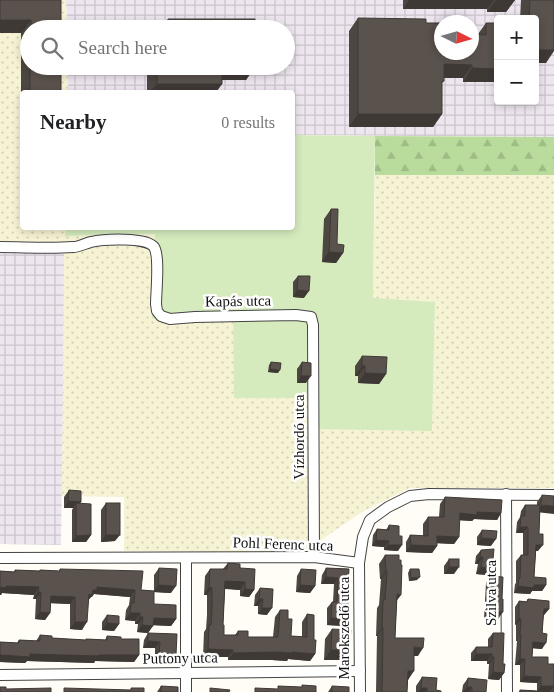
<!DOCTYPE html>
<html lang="en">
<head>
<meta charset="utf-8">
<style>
	:root { --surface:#fff; --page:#f2f2f2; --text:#202124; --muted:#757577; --line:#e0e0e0 }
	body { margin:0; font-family:Georgia,serif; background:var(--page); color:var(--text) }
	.controls { position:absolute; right:15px; top:15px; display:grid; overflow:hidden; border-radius:5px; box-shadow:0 2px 8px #0003 }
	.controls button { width:45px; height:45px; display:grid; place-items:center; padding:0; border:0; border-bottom:1px solid var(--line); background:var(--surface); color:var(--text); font:25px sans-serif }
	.compass { position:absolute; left:434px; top:15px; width:45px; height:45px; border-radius:50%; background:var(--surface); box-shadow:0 2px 8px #0003; rotate:95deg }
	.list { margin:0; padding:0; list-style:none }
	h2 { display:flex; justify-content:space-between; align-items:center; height:65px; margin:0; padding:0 20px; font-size:21px }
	h2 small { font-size:16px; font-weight:400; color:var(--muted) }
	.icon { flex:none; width:28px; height:28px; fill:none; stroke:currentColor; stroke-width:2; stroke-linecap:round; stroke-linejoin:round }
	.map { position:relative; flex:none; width:554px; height:692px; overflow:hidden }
	.search { position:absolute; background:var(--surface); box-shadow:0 2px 8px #0003; left:20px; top:20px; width:275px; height:55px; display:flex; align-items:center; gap:12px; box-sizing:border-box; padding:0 18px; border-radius:28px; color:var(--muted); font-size:19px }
	.panel { position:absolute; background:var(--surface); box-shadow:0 2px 8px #0003; left:20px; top:90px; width:275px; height:140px; border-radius:5px }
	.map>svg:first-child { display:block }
	.industrial { fill:url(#industrial-grid); fill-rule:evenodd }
	.farmland { fill:url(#farmland-dots) }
	.grass { fill:#d5ebbd }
	.forest { fill:url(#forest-firs) }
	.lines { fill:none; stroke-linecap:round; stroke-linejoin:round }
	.minor-casing { stroke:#444; stroke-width:12 }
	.minor { stroke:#fff; stroke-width:10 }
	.wall { fill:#4d4742 }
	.shaded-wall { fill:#3f3936 }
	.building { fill:#5a524d; stroke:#3f3936 }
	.labels { text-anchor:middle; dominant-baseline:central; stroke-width:5; stroke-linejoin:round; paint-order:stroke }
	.street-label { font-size:15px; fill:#111; stroke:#fff }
</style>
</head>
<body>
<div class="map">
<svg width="554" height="692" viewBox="0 0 554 692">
	<defs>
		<pattern id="industrial-grid" width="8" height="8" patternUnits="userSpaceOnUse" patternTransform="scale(1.25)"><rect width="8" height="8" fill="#eee6ef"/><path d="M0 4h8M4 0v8" fill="none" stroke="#cbc4cc"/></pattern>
		<pattern id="farmland-dots" width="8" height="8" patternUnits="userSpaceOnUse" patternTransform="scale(1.25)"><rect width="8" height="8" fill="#f6f3d4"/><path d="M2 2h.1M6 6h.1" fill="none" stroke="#d2cfb5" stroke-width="1.8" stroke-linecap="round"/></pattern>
		<pattern id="forest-firs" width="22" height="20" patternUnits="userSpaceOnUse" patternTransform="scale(1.25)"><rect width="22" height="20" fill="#b9dc9c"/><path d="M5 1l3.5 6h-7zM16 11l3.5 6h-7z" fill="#9ebc85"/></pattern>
	</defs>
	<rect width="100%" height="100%" fill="#fffdf5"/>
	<g class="industrial">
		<path d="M66,0H554V137L293,135L292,92H68L67,66H286V29H67ZM498,19H535V101H498ZM442,22H472V52H442Z"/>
		<polygon points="0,252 65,253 61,545 0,544"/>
	</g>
	<polygon class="farmland" points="0,0 66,0 67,29 29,29 29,66 67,66 68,92 22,92 22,228 66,228 66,236 155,234 152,319 233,317 312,398 432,431 435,302 373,299 375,175 554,175 554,147 554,488 410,488 362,512 302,553 124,551 124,497 62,496 64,253 0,252"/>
	<polygon class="grass" points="293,135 375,136 373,298 435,302 432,431 309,429 311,398 234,398 233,317 152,319 155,234 65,236 66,228 292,228"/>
	<polygon class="forest" points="375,136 554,137 554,175 375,175"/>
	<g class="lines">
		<g class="minor-casing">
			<g id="minor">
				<path d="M0,247C24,247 49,249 73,247C80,247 85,243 91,242C104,239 147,237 154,247C160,256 156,293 156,304L157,311L161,316L170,319L195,317L242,316L296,315L311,317L313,325L314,557"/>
				<polyline points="506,494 507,692"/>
				<polyline points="0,558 314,557 359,563 363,537 370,520 388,507 410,496 429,494 554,495"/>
				<polyline points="186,558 186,692"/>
				<polyline points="359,563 360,692"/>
				<polyline points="0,675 360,671"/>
			</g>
		</g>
		<use href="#minor" class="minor"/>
	</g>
	<g class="wall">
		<polygon points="0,0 61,29 29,29 29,66 61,66 61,92 22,92 22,111 21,111 21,33 0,33"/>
		<polygon points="403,0 515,0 506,12 487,12 487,9 403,9"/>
		<polygon points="521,0 554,0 546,63 535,19 520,19"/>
		<polygon points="358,18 426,23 442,52 478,34 486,23 498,82 463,82 463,78 444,78 444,81 442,83 442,114 433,127 349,127 349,31"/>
		<polygon points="168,19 255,29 152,29 157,23 166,23"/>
		<polygon points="147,66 255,66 246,80 222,80 222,84 216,92 147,92"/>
		<polygon points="331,209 337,244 343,253 336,263 322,262 324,219"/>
		<polygon points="298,276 304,298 293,297 293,282"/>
		<polygon points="362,356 386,374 379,384 358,383 358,376 355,376 355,366"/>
		<polygon points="271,362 278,373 268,372 269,365"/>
		<polygon points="302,362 306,383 297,383 297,369"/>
		<polygon points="69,490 81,502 79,503 91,535 86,542 72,542 72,510 73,508 64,508 64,497"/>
		<polygon points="542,495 540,512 538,551 536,551 534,577 546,585 542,591 532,591 530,594 514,593 515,584 516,583 516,561 521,555 523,555 523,533 516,533 517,522 520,517 521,511 525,505 537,505 537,502"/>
		<polygon points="445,497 501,513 497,520 474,519 472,521 459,520 459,537 454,544 437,543 437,546 432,553 406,552 406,542 410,535 423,536 423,524 428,517 439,517 440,504"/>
		<polygon points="106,503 115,541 101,542 101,510"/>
		<polygon points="389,525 398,551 384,550 384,547 372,546 373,535 377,529 386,530"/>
		<polygon points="482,530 491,546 477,545 477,537"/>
		<polygon points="481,550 487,575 476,574 478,564 475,564 476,556"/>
		<polygon points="385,555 397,600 395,638 418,656 414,656 408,680 407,692 376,692 377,636 376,636 377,608 379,605 381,579 380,579 379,564"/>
		<polygon points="449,559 454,574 444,574 444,566"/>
		<polygon points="228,563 240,568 254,590 249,597 240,596 240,590 225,589 223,625 224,635 235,635 238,631 248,637 273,637 275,617 280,610 288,619 291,636 302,637 302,622 307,614 314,640 315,654 310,661 288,659 287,661 272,660 228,660 228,657 203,657 204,632 206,629 207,615 207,595 204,595 205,576 210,569 223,569"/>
		<polygon points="159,568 171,593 154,592 154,604 176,619 171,626 153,625 148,633 137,632 138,624 135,624 135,621 125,620 126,610 129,605 130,597 94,594 88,600 82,630 70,629 70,604 51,603 50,613 45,620 35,619 36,599 33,599 34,595 2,593 1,595 0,595 0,571 14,572 15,570 39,571 40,570 59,571 60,569 141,590 154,591 154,575"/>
		<polygon points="326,568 349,569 343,626 327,625 327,608 332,602 333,602 334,584 321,584 322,575"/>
		<polygon points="301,569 315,586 310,593 296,592 297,576"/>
		<polygon points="410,569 417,580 409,581 408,573"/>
		<polygon points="490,576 498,619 484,618 486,583"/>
		<polygon points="260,588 267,615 258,614 258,606 254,606 255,595"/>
		<polygon points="528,599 549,609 544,615 543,615 542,649 533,648 532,657 548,664 554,664 554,692 519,692 520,690 537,691 537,683 520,682 520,665 515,665 517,641 516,641 516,625 515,624 515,607 519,601 526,602"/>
		<polygon points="107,615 119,624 114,631 102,630 102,622"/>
		<polygon points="332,629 349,650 342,660 324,660 325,639"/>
		<polygon points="148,633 176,655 172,661 155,661 155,648 143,648 144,640"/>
		<polygon points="493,633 503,664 504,673 499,680 488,679 489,664 487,664 487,661 471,661 471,653 476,647 488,647 488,639"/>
		<polygon points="40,635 52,638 85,640 86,639 105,640 107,636 121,639 139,655 134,662 95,661 94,663 27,661 25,663 0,662 0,642 17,643 19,640 36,641"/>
		<polygon points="422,677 436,690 441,692 416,692 416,686"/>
		<polygon points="468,678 486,692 462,692 463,685"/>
		<polygon points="161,686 178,692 157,692"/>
		<polygon points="332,686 349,692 328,692"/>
	</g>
	<g class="shaded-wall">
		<polygon points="409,0 494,0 487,9 403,9"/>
		<polygon points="496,0 515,0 506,12 487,12"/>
		<polygon points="0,20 31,20 21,33 0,33"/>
		<polygon points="535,50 554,50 554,51 546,63 535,63"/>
		<polygon points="444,64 472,65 463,78 434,78"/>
		<polygon points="222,67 255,67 246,80 213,80"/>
		<polygon points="472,68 498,69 498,82 463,82"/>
		<polygon points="157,84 222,84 216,92 150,92"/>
		<polygon points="358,114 442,114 433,127 349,127"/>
		<polygon points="329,252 343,253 336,263 322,262"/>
		<polygon points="297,290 309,291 304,298 293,297"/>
		<polygon points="362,366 365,366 358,376 355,376"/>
		<polygon points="270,369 280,370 278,373 268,372"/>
		<polygon points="365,373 386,374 379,384 358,383"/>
		<polygon points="301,376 311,376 306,383 297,383"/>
		<polygon points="68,501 81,502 76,508 76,503 73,508 64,508"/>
		<polygon points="541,505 554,506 554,514 536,512"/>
		<polygon points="477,512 501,513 497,520 474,519 472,521 455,520 460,513"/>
		<polygon points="520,527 528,527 523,533 516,533"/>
		<polygon points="91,535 86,542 72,542 76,536"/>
		<polygon points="106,535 120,535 115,541 101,542"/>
		<polygon points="437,536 459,537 454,544 432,543"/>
		<polygon points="481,538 496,539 491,546 477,545"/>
		<polygon points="376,540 389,541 384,547 372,546"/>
		<polygon points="388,545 402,545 398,551 384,550"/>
		<polygon points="411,545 437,546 432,553 406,552"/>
		<polygon points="536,545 543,545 538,551 532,551"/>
		<polygon points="480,557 483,557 478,564 475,564"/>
		<polygon points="449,567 459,567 454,574 444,574"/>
		<polygon points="481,567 492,569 487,575 476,574"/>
		<polygon points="386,571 387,571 381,579 380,579"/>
		<polygon points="326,577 338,578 334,584 321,584"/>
		<polygon points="420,577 417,580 409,581 411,578"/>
		<polygon points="225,581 245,582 240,590 220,588"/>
		<polygon points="158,585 176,586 171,593 153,592"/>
		<polygon points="300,585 315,586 310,593 296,592"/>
		<polygon points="534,585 546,585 542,591 532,591 530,594 514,593 518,586"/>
		<polygon points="6,586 39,587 34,595 2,593 1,595 0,595 0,587"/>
		<polygon points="97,587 135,590 130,597 94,594 92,597 91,597 87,602 84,601 93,590"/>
		<polygon points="209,587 212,588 207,595 204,595"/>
		<polygon points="245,589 254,590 249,597 240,596"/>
		<polygon points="38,592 41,592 36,599 33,599"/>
		<polygon points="397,594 401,595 395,603"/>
		<polygon points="51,596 75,597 70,604 46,603"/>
		<polygon points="259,599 263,599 258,606 254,606"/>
		<polygon points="262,608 272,608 267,615 258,614"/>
		<polygon points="544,609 549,609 544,615 539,615"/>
		<polygon points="488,611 503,612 498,619 484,618"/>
		<polygon points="40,612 50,613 45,620 35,619"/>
		<polygon points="130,613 140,613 135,621 125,620"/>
		<polygon points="140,617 143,617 138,624 135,624"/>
		<polygon points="154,618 176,619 171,626 149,625"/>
		<polygon points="331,618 348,619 343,626 327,625"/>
		<polygon points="519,618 521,619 516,625 515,624"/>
		<polygon points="75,622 87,622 82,630 70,629"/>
		<polygon points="107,623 119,624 114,631 102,630"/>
		<polygon points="142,625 153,626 148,633 137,632"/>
		<polygon points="382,628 383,628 377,636 376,636"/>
		<polygon points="148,641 160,642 155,648 143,648"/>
		<polygon points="533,642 546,643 542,649 529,648"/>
		<polygon points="414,647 423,648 418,656 408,656"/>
		<polygon points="208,649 233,650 228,657 203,657"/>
		<polygon points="331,650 349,650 342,660 324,660"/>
		<polygon points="292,652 315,654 310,661 288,659 287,661 272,660 228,660 233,653"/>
		<polygon points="30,654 99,655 139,655 134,662 95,661 94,663 27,661 25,663 0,662 0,655"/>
		<polygon points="159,654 176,655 172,661 155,661"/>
		<polygon points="476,654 492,654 487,661 471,661"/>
		<polygon points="492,657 494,657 489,664 487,664"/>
		<polygon points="520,659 525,659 520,665 515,665"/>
		<polygon points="408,671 414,671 408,680 402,680"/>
		<polygon points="493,672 504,673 499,680 488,679"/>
		<polygon points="524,676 541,677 537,683 520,682"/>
		<polygon points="541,686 554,686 550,692 537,692"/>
		<polygon points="467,687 472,687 469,692 463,692"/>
		<polygon points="421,688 427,688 425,692 418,692"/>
	</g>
	<g class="building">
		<polygon points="0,0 61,0 61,29 31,29 31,20 0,20"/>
		<polygon points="530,0 554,0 554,50 535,50 535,19 529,19"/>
		<polygon points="358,18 426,19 426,23 442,23 442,52 472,52 472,34 486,35 486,23 498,23 498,69 472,68 472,65 444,64 444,81 442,81 442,114 358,114"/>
		<polygon points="168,19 255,19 255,29 157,29 157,23 168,23"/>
		<rect x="30" y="66" width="31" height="26"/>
		<polygon points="157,66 255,66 255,67 222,67 222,84 157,84"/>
		<polygon points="331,209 338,209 337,244 344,245 343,253 329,252"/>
		<polygon points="298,276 310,276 309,291 297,290"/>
		<polygon points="362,356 387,357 386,374 365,373 365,366 362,366"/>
		<polygon points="271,362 281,363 280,370 270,369"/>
		<polygon points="302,362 311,363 311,376 301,376"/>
		<polygon points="69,490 81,491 81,502 68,501"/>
		<polygon points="542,495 554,496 554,506 541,505"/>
		<polygon points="445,497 502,500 501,513 477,512 477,515 460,513 459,537 437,536 437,546 411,545 410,535 428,536 428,517 444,517"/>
		<polygon points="76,503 91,504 91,535 76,536"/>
		<rect x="106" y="503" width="14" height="32"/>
		<polygon points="525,505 540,505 539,534 543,534 543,545 536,545 534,577 546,578 546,585 534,585 534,588 518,586 519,578 520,578 521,555 528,555 528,527 520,527 521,516 525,516"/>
		<polygon points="389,525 399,526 399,536 402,536 402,545 388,545 389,541 376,540 377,529 389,530"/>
		<polygon points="482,530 497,531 496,539 481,538"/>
		<polygon points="494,549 492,569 481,567 483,557 480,557 481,550"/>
		<polygon points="385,555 399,555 399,560 401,560 401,565 402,565 401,595 397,594 395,638 424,638 423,648 414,647 414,671 408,671 407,692 382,692 383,628 382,628 383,600 385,600 387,571 386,571"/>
		<rect x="449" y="559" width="10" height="8"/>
		<polygon points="228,563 240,564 240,568 255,569 254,590 245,589 245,582 225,581 223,625 224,625 224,635 238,635 238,631 248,631 248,637 278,637 280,610 288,610 288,619 292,619 291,636 307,637 307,614 314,615 314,640 316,640 315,654 292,652 292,653 277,652 233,653 233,650 208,649 209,625 211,625 212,608 212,588 209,587 210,569 227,569"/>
		<polygon points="159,568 177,569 176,586 158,585"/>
		<polygon points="326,568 349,569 347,602 348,602 348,619 331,618 332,602 337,602 338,578 326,577"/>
		<polygon points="60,569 143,571 141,590 154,591 154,604 176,605 176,619 154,618 153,626 142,625 143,617 140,617 140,613 130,613 131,603 134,603 135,590 97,587 97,590 93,590 92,595 89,594 87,622 75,622 75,597 51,596 50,613 40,612 41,592 38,592 39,587 6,586 6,588 0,587 0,571 15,572 15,570 40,571 40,570 60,571"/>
		<polygon points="301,569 316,570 315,586 300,585"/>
		<polygon points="410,569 419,569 420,577 411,578"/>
		<polygon points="490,576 503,577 502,599 503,599 503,612 488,611"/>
		<polygon points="260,588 273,589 272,608 262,608 263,599 259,599"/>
		<polygon points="528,599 549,601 549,609 544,609 542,633 547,634 546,643 533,642 532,657 548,657 548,664 554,664 554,689 554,686 541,686 541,677 524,676 525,659 520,659 521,635 520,635 521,619 519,618 519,601 527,602"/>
		<polygon points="107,615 119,616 119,624 107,623"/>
		<polygon points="332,629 351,630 349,650 331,650"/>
		<polygon points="148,633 177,634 176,655 159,654 160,642 148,641"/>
		<polygon points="493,633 504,633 503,664 505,664 504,673 493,672 494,657 492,657 492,654 476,654 476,647 492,647"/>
		<polygon points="40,635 52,636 52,638 86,640 86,639 107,640 107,636 121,637 121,639 139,639 139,655 99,655 99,656 30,654 30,657 0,655 0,642 19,643 19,640 40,641"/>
		<polygon points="422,677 437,678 436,690 441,691 441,692 427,692 427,688 421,688"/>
		<polygon points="468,678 487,680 486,692 472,692 472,687 467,687"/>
		<polygon points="302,685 316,686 316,692 255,692 255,688 278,689 278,686 302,687"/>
		<polygon points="161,686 178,687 178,692 161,692"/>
		<polygon points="332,686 349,687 349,692 332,692"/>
		<polygon points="0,687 6,687 6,689 51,688 51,692 0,692"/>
		<polygon points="64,688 131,690 131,688 144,688 144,692 64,692"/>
		<polygon points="210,688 230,690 229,692 210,692"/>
		<polygon points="520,690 538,691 538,692 520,692"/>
	</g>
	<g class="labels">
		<g class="street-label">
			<text transform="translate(238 301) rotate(-1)">Kapás utca</text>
			<text transform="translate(299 437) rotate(-90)">Vízhordó utca</text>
			<text transform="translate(283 544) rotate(2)">Pohl Ferenc utca</text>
			<text transform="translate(491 593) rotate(-90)">Szilva utca</text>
			<text transform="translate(344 628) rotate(-90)">Marokszedő utca</text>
			<text transform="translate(180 658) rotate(-1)">Puttony utca</text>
		</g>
	</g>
</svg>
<div class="controls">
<button>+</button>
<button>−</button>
</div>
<svg class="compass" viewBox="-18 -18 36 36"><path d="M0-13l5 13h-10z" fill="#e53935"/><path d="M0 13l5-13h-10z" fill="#757577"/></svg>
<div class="search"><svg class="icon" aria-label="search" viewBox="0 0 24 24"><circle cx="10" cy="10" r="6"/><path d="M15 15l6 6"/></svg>Search here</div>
<section class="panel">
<h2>Nearby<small>0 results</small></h2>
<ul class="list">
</ul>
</section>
</div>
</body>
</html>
